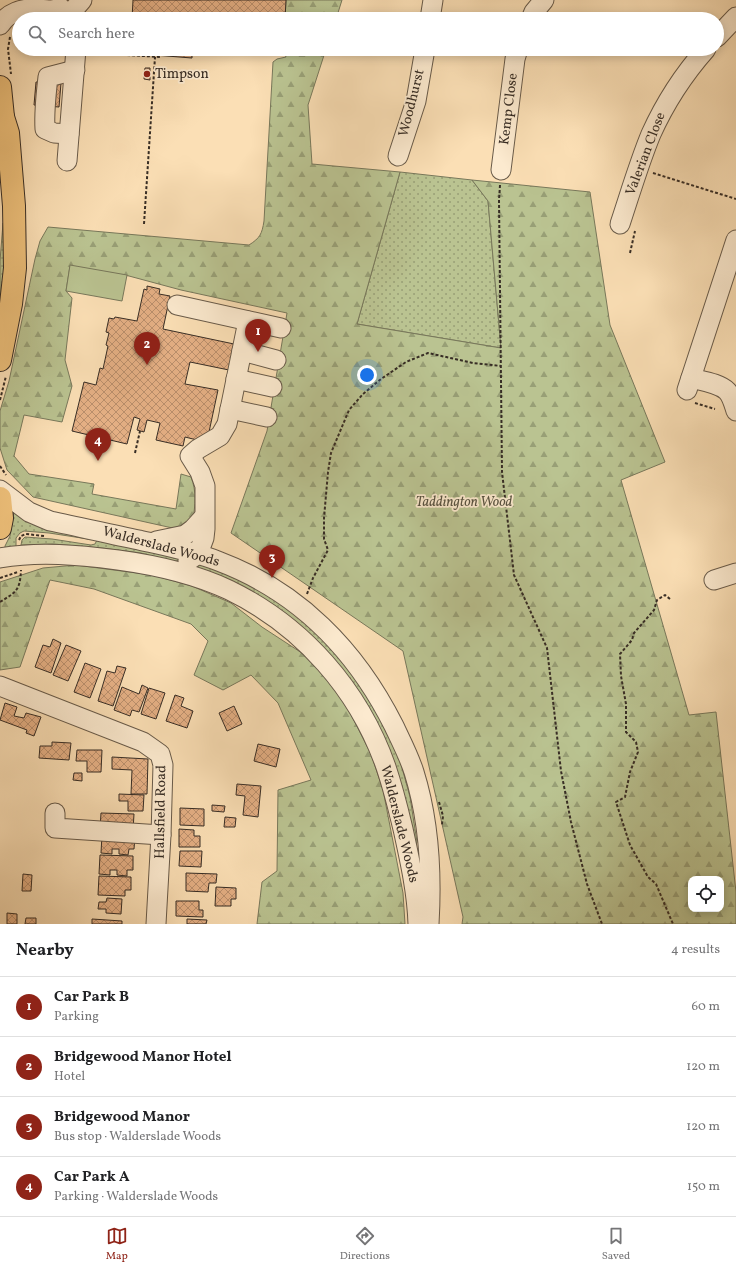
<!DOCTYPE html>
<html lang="en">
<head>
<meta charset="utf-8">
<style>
	:root { --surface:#fff; --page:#f2f2f2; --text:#202124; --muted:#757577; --line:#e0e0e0; --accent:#8f2418 }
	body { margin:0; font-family:Vollkorn,serif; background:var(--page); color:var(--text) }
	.controls { position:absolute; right:12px; bottom:12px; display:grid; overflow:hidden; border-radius:8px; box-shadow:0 2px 10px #0003 }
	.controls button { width:36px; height:36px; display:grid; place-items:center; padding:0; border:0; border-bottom:1px solid var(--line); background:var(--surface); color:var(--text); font:20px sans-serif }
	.you { position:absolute; left:367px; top:375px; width:14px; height:14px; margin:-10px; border:3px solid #fff; border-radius:50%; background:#1a73e8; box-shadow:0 0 0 6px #1a73e833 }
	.badge { display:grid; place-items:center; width:26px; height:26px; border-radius:50%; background:var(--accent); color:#fff; font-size:13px; font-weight:700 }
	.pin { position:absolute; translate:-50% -33px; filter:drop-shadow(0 1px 2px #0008) }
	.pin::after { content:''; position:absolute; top:21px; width:14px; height:12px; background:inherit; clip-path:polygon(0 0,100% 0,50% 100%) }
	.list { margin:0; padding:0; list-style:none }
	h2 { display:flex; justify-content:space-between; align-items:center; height:52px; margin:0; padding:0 16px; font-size:17px }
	h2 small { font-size:13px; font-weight:400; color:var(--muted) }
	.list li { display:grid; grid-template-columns:26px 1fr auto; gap:12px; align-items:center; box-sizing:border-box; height:60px; padding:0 16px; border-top:1px solid var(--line) }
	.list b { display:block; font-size:15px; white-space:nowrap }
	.list p { margin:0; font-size:13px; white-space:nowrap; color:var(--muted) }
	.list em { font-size:13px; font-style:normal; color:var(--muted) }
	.icon { flex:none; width:22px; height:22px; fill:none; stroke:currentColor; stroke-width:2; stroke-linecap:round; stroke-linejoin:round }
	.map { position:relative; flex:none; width:736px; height:924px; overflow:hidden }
	.search { position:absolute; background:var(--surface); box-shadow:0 2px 10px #0003; left:12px; right:12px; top:12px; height:44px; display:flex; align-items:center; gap:10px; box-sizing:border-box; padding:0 14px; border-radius:22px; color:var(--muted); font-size:15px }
	.sheet { height:292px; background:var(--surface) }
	nav { display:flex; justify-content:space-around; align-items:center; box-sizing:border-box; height:56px; border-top:1px solid var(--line); background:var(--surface); font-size:11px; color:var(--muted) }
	nav a { display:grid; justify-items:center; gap:2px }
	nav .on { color:var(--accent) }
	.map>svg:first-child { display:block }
	.grass { fill:url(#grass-dots); stroke:#78785b }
	.forest { fill:url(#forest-firs); stroke:#78785b; fill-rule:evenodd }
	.garden { fill:#bac391; stroke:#78785b }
	.building { fill:url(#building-cross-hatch); stroke:#372d25 }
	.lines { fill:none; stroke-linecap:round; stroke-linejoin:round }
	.minor-casing { stroke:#685a49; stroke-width:21 }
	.major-casing { stroke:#372d25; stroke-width:24 }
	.path { stroke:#372d25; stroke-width:2; stroke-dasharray:3 2; stroke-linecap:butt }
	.minor { stroke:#fceacf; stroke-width:19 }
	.major { stroke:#eec07a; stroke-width:22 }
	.poi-dot { fill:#8f2418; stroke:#fceacf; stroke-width:1.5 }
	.labels { text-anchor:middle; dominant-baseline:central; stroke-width:3.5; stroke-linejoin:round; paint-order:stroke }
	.poi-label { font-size:14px; fill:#372d25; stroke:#fceacf; text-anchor:start }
	.street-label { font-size:14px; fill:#372d25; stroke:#fceacf }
	.park-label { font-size:14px; font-style:italic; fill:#585240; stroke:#fceacf }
</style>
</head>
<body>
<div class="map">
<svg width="736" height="924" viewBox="0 0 736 924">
	<defs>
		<pattern id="grass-dots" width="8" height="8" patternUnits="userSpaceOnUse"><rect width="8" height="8" fill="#bac391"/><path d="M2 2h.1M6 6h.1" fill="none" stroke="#989f76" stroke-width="1.8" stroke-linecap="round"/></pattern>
		<pattern id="forest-firs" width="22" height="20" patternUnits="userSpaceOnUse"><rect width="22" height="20" fill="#bac391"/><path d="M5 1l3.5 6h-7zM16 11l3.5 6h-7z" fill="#989f76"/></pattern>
		<pattern id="building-cross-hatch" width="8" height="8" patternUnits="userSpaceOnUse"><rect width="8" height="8" fill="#e4af84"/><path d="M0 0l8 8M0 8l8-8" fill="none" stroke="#ba8f6c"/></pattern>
	</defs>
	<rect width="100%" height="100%" fill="#fbdfb5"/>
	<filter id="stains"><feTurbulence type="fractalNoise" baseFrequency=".005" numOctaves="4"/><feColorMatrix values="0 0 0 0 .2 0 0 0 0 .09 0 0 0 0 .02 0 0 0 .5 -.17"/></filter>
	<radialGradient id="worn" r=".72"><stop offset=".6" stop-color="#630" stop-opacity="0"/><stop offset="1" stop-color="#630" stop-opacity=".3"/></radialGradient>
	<g class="grass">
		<polygon points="400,172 472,180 488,201 501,348 357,324"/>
		<polygon points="3,223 8,223 0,322 0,261"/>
		<polygon points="14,512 88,539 49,533 24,531 20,533 16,538 16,547 5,548 5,546 10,536"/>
		<polygon points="25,537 52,539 91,545 95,544 98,538 184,559 172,562 141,553 102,548 53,544 21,545 22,540"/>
		<polygon points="198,561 262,589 315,630 361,682 395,748 401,764 410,797 417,842 415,846 346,676 189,565"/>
	</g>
	<g class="forest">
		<polygon points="286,0 342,0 336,19 285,19"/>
		<path d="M283,49H326L308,105L312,164L400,172L357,324L501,348L488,201L472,180L590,192L610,325L665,462L621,480L689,715L716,712L736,892V924H462L463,917L403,651L231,533L267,431L287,313L181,290L129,276L70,266L66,291L72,298L65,360L72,386L62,422L24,415L14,456L29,474L94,484L92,494L176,509L181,474L191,477C197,492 195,505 193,520L177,529L33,497L7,470L0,448V411L9,381L35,259L40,241L48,227L249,245C260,238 262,234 264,221L273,62L277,59L286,57ZM691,879H721V909H691Z"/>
		<polygon points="76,565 152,575 192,586 231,603 262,627 308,657 343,699 371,754 383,790 403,893 405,924 257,924 262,882 277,871 278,790 311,780 278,703 251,675 223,690 194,675 208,641 191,624 94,589 50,580 20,667 0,670 0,582 43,568"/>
	</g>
	<polygon class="garden" points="70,265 127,275 122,301 66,291"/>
	<g class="building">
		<polygon points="133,0 286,0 285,19 132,19"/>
		<polygon points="129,49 192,49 192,58 129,53"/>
		<polygon points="145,68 150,68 150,80 144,79"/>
		<polygon points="36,82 61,83 59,107 34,105"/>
		<polygon points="147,286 160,289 159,294 170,296 163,329 234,344 229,370 190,362 185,384 218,390 209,432 197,440 185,437 183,446 156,440 160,423 147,420 144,432 137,430 140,419 134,417 127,444 72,431 84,382 96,385 100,368 103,369 108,346 106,345 109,333 106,332 109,318 114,319 115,317 137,321 144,289 147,290"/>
		<polygon points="53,639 61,643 51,673 35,667 43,645 50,647"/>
		<polygon points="66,645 81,651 68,681 53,675"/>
		<polygon points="85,663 101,669 90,698 74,692"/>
		<polygon points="117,666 126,668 113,706 98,701 107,671 115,673"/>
		<polygon points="142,685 148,688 139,712 132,710 130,716 114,710 122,687 139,694"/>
		<polygon points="149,688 165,693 156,719 141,714"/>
		<polygon points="175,695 184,698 181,706 193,711 187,728 166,721"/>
		<polygon points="5,703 17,707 14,716 24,718 26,713 41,717 34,736 26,733 27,730 0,720"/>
		<polygon points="234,706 242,724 227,731 219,713"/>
		<polygon points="52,742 71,743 69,760 39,758 40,746 52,746"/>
		<polygon points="258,744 280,749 276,767 254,761"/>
		<polygon points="77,750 102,750 101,772 87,772 87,761 76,761"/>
		<polygon points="112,757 148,759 147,794 131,794 132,770 112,769"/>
		<polygon points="74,773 82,773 82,781 73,780"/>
		<polygon points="237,784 261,786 258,817 243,815 245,796 236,795"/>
		<polygon points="119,794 144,795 143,811 128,811 128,801 119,801"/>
		<polygon points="212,805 225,806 224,812 212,811"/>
		<polygon points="180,808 204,809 204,826 180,825"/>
		<polygon points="101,813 134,814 133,830 100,829"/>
		<polygon points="225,817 236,818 235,827 224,827"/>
		<polygon points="179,829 194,830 194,836 200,836 200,847 179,847"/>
		<polygon points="102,835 135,836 134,849 129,849 128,855 119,854 119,849 112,849 112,854 101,853"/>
		<polygon points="180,851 202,851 201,867 179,866"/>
		<polygon points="100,855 133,856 133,870 127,870 127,876 117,875 117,870 110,870 110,875 99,874"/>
		<polygon points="186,873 217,874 216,883 209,883 208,892 186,891"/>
		<polygon points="23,874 32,875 31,891 22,891"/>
		<polygon points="99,876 131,877 131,890 125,890 125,896 98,895"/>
		<polygon points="216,887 236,888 236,899 231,899 231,906 215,906"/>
		<polygon points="107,898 122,899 121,914 106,913 106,909 98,909 99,902 106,902"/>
		<polygon points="176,901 199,901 199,910 203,910 203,917 176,916"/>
		<polygon points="7,913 17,914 17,924 7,924"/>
		<polygon points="26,918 36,918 36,924 25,924"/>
		<polygon points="92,919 122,921 122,924 92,924"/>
		<polygon points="187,919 207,920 206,924 187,924"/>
	</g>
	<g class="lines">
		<g class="minor-casing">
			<g id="minor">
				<polyline points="69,15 82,0"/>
				<polyline points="430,19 433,0"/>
				<polyline points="531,19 534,12 544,0"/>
				<path d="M0,25C8,13 22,8 36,9C40,9 45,10 49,10C53,10 57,9 61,8"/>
				<polyline points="717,37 736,17"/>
				<path d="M69,134L54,133L45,129C44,112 46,94 48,77L75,70"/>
				<polyline points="398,156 416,101 425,49"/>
				<polyline points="67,161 76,49"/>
				<polyline points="501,170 515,59 518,49"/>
				<path d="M620,224C630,194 639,163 651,134C665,103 683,75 706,49"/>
				<polyline points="177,305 281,328"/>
				<polyline points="242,351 276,360"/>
				<path d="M691,378C702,381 719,383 727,391C732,396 734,405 736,411"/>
				<polyline points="236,379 272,387"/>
				<polyline points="687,390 736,240"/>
				<polyline points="230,409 267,417"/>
				<path d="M0,490L29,512L50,521C80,527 109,534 139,540C165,546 192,551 218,561C298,591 356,650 394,726C401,741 409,756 414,772C429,820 432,874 429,924"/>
				<polyline points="156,541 185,535 193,529 204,517"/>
				<path d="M0,558C39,551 79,555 118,560C155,565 195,574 229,590C303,626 359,690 386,767C393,788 398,808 403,829C410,861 417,892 418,924"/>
				<polyline points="188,561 198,554 204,538 205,529 205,486 200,472 190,456 198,449 220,436 227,424 248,321"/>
				<polyline points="714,580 736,573"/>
				<polyline points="0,686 143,742 160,754 163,765 161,835 156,924"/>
				<polyline points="55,813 55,828 161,835"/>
			</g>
		</g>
		<g class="major-casing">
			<g id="major">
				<polyline points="0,87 3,117 2,132"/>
				<polyline points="0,360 11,304 15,268 14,206 8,133 3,117"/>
				<polyline points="0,498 2,518 0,528"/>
			</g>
		</g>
		<g class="path">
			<polyline points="10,37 8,49 11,74"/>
			<polyline points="92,53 161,57 161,56"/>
			<polyline points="653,173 736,199"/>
			<polyline points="500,185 499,200 502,472 514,575 547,648 561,771 571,822 587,884 602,924"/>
			<polyline points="144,224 155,57"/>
			<polyline points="630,253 635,231"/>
			<polyline points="0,400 6,376"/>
			<polyline points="695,403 715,409"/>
			<polyline points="135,453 140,431"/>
			<polyline points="0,466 6,475"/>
			<polyline points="19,540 21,536 26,534 44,536"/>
			<polyline points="0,578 18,572"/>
			<polyline points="307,594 313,578 328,550 324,539 324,518 328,472 331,453 349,410 363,394 381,379 406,362 428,353 473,363 501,366"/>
			<polyline points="670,599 665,595 657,600 654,610 634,633 632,640 620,654 621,676 626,704 626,732 636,742 638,752 630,772 625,797 616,802 630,845 648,877 656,884 673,924"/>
			<path d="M0,602C16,592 20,591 21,570"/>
			<polyline points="439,802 443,816 442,825"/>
		</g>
		<use href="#minor" class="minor"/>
		<use href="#major" class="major"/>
	</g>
	<circle class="poi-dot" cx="147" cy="74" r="4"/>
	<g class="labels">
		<g class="poi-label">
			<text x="155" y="74">Timpson</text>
		</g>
		<g class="street-label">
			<text transform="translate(412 103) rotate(-76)">Woodhurst</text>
			<text transform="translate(509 109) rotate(-83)">Kemp Close</text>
			<text transform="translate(646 154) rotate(-69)">Valerian Close</text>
			<text transform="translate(161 547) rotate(15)">Walderslade Woods</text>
			<text transform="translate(161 812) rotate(-89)">Hallsfield Road</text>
			<text transform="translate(399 824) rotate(76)">Walderslade Woods</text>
		</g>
		<g class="park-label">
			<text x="464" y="502">Taddington Wood</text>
		</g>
	</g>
	<rect width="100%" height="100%" filter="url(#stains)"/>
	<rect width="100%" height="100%" fill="url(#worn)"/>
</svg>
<div class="controls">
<button><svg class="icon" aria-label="locate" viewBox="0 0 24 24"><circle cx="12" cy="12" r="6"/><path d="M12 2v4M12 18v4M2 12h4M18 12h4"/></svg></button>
</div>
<div class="you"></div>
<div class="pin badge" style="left:258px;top:352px">1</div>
<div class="pin badge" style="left:147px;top:365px">2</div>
<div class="pin badge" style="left:272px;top:578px">3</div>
<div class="pin badge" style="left:98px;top:461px">4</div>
<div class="search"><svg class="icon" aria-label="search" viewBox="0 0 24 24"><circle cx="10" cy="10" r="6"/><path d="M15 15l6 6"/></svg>Search here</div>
</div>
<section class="sheet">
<h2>Nearby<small>4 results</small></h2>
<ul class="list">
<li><span class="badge">1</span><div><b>Car Park B</b><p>Parking</p></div><em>60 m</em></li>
<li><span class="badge">2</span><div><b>Bridgewood Manor Hotel</b><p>Hotel</p></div><em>120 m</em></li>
<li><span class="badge">3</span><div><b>Bridgewood Manor</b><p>Bus stop · Walderslade Woods</p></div><em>120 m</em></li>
<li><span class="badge">4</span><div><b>Car Park A</b><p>Parking · Walderslade Woods</p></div><em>150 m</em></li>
</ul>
</section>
<nav>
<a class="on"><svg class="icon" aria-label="map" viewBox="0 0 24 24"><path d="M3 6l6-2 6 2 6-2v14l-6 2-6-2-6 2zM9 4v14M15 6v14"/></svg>Map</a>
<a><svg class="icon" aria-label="directions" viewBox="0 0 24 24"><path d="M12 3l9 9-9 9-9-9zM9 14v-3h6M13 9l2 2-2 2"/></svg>Directions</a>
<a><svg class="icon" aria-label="saved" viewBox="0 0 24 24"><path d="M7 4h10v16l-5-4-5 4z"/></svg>Saved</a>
</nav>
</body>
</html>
